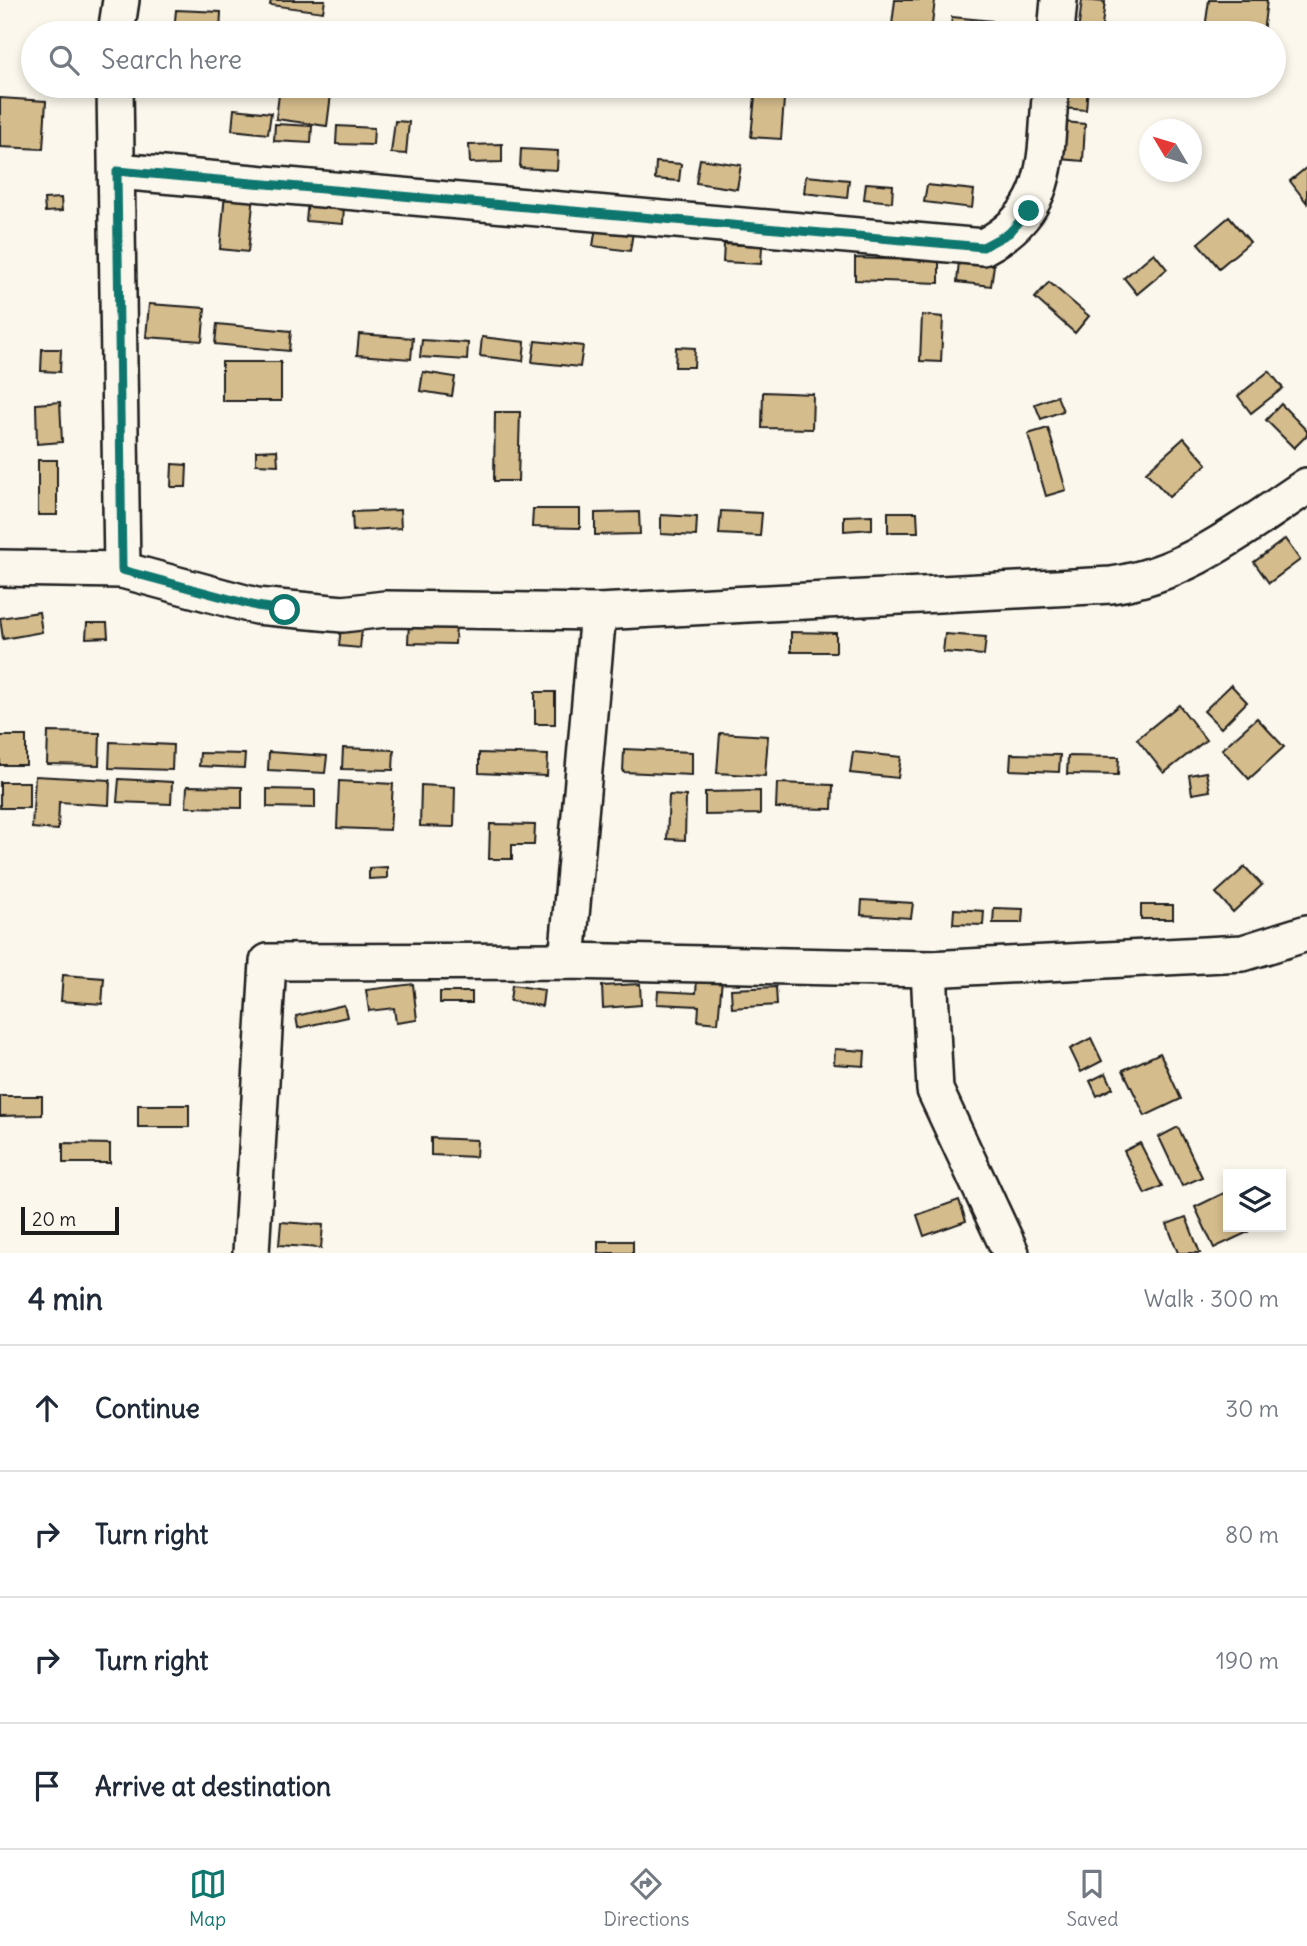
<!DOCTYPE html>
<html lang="en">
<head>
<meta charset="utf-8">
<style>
	:root { --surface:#fff; --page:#f6f6f7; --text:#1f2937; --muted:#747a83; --line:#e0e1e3; --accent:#0f766e }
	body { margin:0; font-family:Delius,sans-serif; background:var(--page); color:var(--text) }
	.controls { position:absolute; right:21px; bottom:21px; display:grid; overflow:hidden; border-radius:0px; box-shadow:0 4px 10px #0003 }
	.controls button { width:63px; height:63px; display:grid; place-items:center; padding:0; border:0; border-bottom:2px solid var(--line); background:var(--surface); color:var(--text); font:35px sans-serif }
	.compass { position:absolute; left:1139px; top:119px; width:63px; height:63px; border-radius:50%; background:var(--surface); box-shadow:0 4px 10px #0003; rotate:308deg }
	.scale { position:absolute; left:21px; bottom:18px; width:98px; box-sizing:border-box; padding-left:7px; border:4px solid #1c1c1c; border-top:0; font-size:19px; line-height:24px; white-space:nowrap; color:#1c1c1c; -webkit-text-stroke:5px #fbf7ec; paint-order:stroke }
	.stop { position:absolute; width:21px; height:21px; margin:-16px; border:5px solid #0f766e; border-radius:50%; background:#fff }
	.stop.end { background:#0f766e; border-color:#fff; box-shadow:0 2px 7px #0008 }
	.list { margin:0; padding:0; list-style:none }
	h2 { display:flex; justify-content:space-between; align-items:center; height:91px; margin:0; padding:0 28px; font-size:30px }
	h2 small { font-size:23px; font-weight:400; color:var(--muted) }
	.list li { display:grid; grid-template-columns:46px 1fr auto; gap:21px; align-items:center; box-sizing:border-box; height:126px; padding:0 28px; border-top:2px solid var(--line) }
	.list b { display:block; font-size:26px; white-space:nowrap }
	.list em { font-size:23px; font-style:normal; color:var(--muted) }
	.icon { flex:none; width:38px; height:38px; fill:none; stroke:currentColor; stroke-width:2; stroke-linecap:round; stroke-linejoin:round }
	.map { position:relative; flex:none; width:1307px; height:1253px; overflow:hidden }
	.search { position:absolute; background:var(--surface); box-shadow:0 4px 10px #0003; left:21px; right:21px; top:21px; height:77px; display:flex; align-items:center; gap:18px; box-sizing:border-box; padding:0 24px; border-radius:38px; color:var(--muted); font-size:26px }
	.sheet { height:595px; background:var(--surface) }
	nav { display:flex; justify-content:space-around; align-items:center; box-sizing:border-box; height:98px; border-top:2px solid var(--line); background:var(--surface); font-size:19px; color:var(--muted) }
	nav a { display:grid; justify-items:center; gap:4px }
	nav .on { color:var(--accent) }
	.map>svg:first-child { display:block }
	.building { fill:#d5bc8c; stroke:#1c1c1c; stroke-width:2 }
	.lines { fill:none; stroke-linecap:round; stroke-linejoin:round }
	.minor-casing { stroke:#1c1c1c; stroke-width:40 }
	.minor { stroke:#fbf7ec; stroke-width:35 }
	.route { stroke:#0f766e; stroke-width:9 }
</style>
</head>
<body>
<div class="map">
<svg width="1307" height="1253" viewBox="0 0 1307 1253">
	<rect width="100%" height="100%" fill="#fbf7ec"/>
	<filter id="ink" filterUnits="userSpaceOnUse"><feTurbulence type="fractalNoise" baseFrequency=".0143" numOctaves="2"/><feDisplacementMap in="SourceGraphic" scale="14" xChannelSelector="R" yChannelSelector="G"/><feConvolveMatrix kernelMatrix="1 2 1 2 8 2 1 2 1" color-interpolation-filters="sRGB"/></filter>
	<g filter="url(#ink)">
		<g class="building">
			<polygon points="271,0 325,0 323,12 270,5"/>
			<polygon points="895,0 935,0 931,33 891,33"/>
			<polygon points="1082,0 1105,2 1101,33 1078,33"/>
			<polygon points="1209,0 1267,0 1263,33 1205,28"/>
			<polygon points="176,10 221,12 220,33 174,31"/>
			<polygon points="952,17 992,21 990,33 950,33"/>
			<polygon points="712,21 752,24 751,33 711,33"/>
			<polygon points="289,24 340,31 340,33 288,33"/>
			<polygon points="280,86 332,86 327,126 276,119"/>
			<polygon points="756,86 785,86 781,139 751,137"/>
			<polygon points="1064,86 1088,86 1086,110 1062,108"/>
			<polygon points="0,98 46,101 43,149 0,147"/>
			<polygon points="234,109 271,113 268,134 232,130"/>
			<polygon points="395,121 409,122 406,154 391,153"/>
			<polygon points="1064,122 1085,124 1083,161 1060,159"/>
			<polygon points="275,124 312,126 311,143 274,141"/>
			<polygon points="337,126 374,128 373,145 336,144"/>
			<polygon points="502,144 502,162 470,163 469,145"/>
			<polygon points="521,149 558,151 557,170 520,168"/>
			<polygon points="700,159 741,165 737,189 696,183"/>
			<polygon points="656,162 681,164 679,181 655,179"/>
			<polygon points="1307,167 1307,203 1290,181"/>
			<polygon points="806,176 849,180 847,198 804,193"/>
			<polygon points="866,183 893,185 892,202 864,199"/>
			<polygon points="927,185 974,190 972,208 924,202"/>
			<polygon points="225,193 254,195 248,252 220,249"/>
			<polygon points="61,198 62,211 45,212 44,199"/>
			<polygon points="308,201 344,205 343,224 306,221"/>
			<polygon points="1229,217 1250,242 1219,268 1198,243"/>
			<polygon points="596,227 633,232 630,251 593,246"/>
			<polygon points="724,244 762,246 761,264 723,262"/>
			<polygon points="1154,253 1167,269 1137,294 1124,278"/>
			<polygon points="855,258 939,261 939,283 855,280"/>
			<polygon points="959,261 994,265 991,286 957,282"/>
			<polygon points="1049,282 1089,316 1075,333 1035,298"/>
			<polygon points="149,304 205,308 202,341 146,337"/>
			<polygon points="922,315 943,317 941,362 920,361"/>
			<polygon points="217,324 291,331 289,351 215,344"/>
			<polygon points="359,334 413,338 411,359 357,355"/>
			<polygon points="482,337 525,342 523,361 480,356"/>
			<polygon points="422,340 468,343 467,360 420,357"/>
			<polygon points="535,341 583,346 580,367 532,362"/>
			<polygon points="676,347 695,348 694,367 675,367"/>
			<polygon points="42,349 61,349 60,372 41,371"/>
			<rect x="222" y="362" width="59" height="39"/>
			<polygon points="1269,371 1283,388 1251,413 1238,396"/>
			<polygon points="423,372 455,377 452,396 420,391"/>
			<polygon points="763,392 813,394 812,429 762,428"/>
			<polygon points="1057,396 1063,411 1041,419 1035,404"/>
			<polygon points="60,402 62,442 37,444 36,404"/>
			<polygon points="1281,404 1307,431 1307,435 1294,448 1266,420"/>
			<polygon points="495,412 520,412 518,481 494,481"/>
			<polygon points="1048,428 1066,490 1046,496 1028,434"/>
			<polygon points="1184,438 1207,464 1169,497 1146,472"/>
			<polygon points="277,450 278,465 256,464 256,451"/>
			<rect x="38" y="460" width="19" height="55"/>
			<polygon points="172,464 187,465 186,487 171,487"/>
			<polygon points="533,509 580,509 580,528 532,527"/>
			<polygon points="400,510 401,528 353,531 352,512"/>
			<polygon points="721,511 762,513 760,536 719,534"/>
			<polygon points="639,512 640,534 595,535 595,513"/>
			<polygon points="888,512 917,512 918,532 888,532"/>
			<polygon points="661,515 697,517 696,536 661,534"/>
			<polygon points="872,515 872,529 844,531 844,516"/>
			<polygon points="1285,539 1300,560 1269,583 1254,562"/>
			<polygon points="39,612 42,632 3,639 0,618"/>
			<polygon points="409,622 456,622 455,644 408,643"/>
			<polygon points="87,623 107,623 108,637 86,638"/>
			<polygon points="341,627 362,629 360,648 339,646"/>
			<polygon points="791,632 836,633 836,652 791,652"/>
			<polygon points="945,634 986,637 984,655 943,652"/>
			<polygon points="1231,685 1247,702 1221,728 1204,711"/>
			<rect x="535" y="692" width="20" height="32"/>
			<polygon points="1179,705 1206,740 1164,773 1137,739"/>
			<polygon points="1257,718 1284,747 1249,779 1222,749"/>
			<polygon points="48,732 100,733 99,765 47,764"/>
			<polygon points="720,733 768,736 765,776 717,773"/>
			<rect x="0" y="736" width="26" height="29"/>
			<polygon points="110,742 173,745 172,770 109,768"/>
			<polygon points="343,748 394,750 393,770 342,769"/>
			<polygon points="624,749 692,752 692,775 623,772"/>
			<polygon points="269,752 327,756 325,773 268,770"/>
			<polygon points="853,752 901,757 898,778 850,773"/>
			<polygon points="200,753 245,754 244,768 199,766"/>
			<polygon points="479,753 548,755 547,776 479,773"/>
			<polygon points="1011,754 1060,755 1059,772 1010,770"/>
			<polygon points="1068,756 1119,757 1118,775 1067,774"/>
			<polygon points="1206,772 1210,791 1192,794 1189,775"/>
			<polygon points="35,776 110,780 109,805 59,802 58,830 32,828"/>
			<polygon points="119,779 172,782 171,804 117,802"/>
			<polygon points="339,781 393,784 390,830 337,828"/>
			<rect x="0" y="782" width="29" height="26"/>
			<polygon points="777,783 833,785 832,809 776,808"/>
			<polygon points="421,785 455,787 454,827 420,826"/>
			<polygon points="187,786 242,787 242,808 186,807"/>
			<polygon points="267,789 315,790 315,808 267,807"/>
			<polygon points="760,791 760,814 705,815 705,792"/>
			<polygon points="669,795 686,796 685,840 667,839"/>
			<polygon points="490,824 535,825 534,845 512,845 512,859 489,859"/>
			<polygon points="387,867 387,878 369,879 369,868"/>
			<polygon points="1245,867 1262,885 1233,912 1216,893"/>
			<polygon points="862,900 913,903 911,918 861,915"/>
			<rect x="1141" y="905" width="32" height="14"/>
			<polygon points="994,908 1023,909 1022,923 993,923"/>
			<polygon points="954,909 984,911 983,925 953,924"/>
			<polygon points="63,975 104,978 102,1004 61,1001"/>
			<polygon points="697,978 722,979 718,1023 698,1021 699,1006 657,1004 658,991 696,993"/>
			<polygon points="413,984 417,1020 396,1023 394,1008 369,1011 366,990"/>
			<polygon points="640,984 641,1005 603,1008 602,986"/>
			<polygon points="512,985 544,990 542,1006 510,1001"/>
			<polygon points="776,987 777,1005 732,1008 731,989"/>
			<rect x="440" y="992" width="32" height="11"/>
			<polygon points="344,1005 347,1017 298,1028 296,1016"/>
			<polygon points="1091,1038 1102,1061 1081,1072 1070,1049"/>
			<polygon points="835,1049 865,1051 864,1066 834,1064"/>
			<polygon points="1160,1053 1181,1099 1145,1116 1123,1070"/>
			<polygon points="1106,1073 1113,1088 1097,1096 1090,1081"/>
			<polygon points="0,1096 42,1096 42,1115 0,1116"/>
			<rect x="138" y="1105" width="51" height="22"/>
			<polygon points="1178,1127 1202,1177 1182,1186 1159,1137"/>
			<polygon points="431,1138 477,1140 476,1157 431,1155"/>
			<polygon points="63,1143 110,1144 110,1163 63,1163"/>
			<polygon points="1140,1143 1162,1186 1145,1194 1124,1151"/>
			<polygon points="1228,1191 1228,1227 1245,1227 1248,1232 1214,1248 1195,1207"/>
			<polygon points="959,1200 966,1221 924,1236 917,1215"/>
			<polygon points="1186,1217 1200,1253 1178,1253 1167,1224"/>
			<polygon points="281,1222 323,1225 321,1248 279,1245"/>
			<rect x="598" y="1241" width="35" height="12"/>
		</g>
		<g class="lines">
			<g class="minor-casing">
				<g id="minor">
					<polyline points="116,33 121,0"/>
					<polyline points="1056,33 1059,0"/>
					<polyline points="115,86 122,570"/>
					<path d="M117,171L983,247C1054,210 1044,156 1051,86"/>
					<path d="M0,568L122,570L256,606L343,614L385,609L598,612L1111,585C1188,574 1243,528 1307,486"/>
					<polyline points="567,961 598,612"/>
					<polyline points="929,969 935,1090 1011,1253"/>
					<polyline points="251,1253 268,962 567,961 929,969 1243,953 1307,933"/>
				</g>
			</g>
			<use href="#minor" class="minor"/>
		</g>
	</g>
	<g class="lines" filter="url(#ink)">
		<polyline class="route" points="285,610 256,606 122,570 117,171 983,247 1009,233 1029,211"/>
	</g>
</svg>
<div class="controls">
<button><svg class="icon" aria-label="layers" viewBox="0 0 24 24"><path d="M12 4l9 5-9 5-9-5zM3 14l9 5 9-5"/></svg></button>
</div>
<svg class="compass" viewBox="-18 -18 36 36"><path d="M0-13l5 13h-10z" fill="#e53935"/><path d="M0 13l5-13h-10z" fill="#747a83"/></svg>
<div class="scale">20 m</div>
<div class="stop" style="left:285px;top:610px"></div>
<div class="stop end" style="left:1029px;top:211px"></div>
<div class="search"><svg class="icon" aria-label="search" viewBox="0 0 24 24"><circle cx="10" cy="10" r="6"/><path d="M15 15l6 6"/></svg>Search here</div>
</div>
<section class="sheet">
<h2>4 min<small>Walk · 300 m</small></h2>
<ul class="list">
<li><svg class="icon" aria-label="ahead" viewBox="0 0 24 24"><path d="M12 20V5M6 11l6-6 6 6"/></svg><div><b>Continue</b></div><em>30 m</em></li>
<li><svg class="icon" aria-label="right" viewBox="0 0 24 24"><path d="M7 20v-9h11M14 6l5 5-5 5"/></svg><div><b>Turn right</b></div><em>80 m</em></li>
<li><svg class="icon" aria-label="right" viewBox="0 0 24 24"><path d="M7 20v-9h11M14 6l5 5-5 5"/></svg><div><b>Turn right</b></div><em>190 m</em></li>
<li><svg class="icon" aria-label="arrive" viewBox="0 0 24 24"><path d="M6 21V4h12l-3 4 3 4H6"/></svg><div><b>Arrive at destination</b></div></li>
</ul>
</section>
<nav>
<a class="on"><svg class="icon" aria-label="map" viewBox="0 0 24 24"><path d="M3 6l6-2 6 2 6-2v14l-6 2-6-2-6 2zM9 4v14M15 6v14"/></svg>Map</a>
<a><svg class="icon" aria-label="directions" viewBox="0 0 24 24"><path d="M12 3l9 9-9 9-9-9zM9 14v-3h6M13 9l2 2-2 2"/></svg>Directions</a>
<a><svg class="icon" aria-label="saved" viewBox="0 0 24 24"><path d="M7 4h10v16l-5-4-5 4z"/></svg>Saved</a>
</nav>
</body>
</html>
